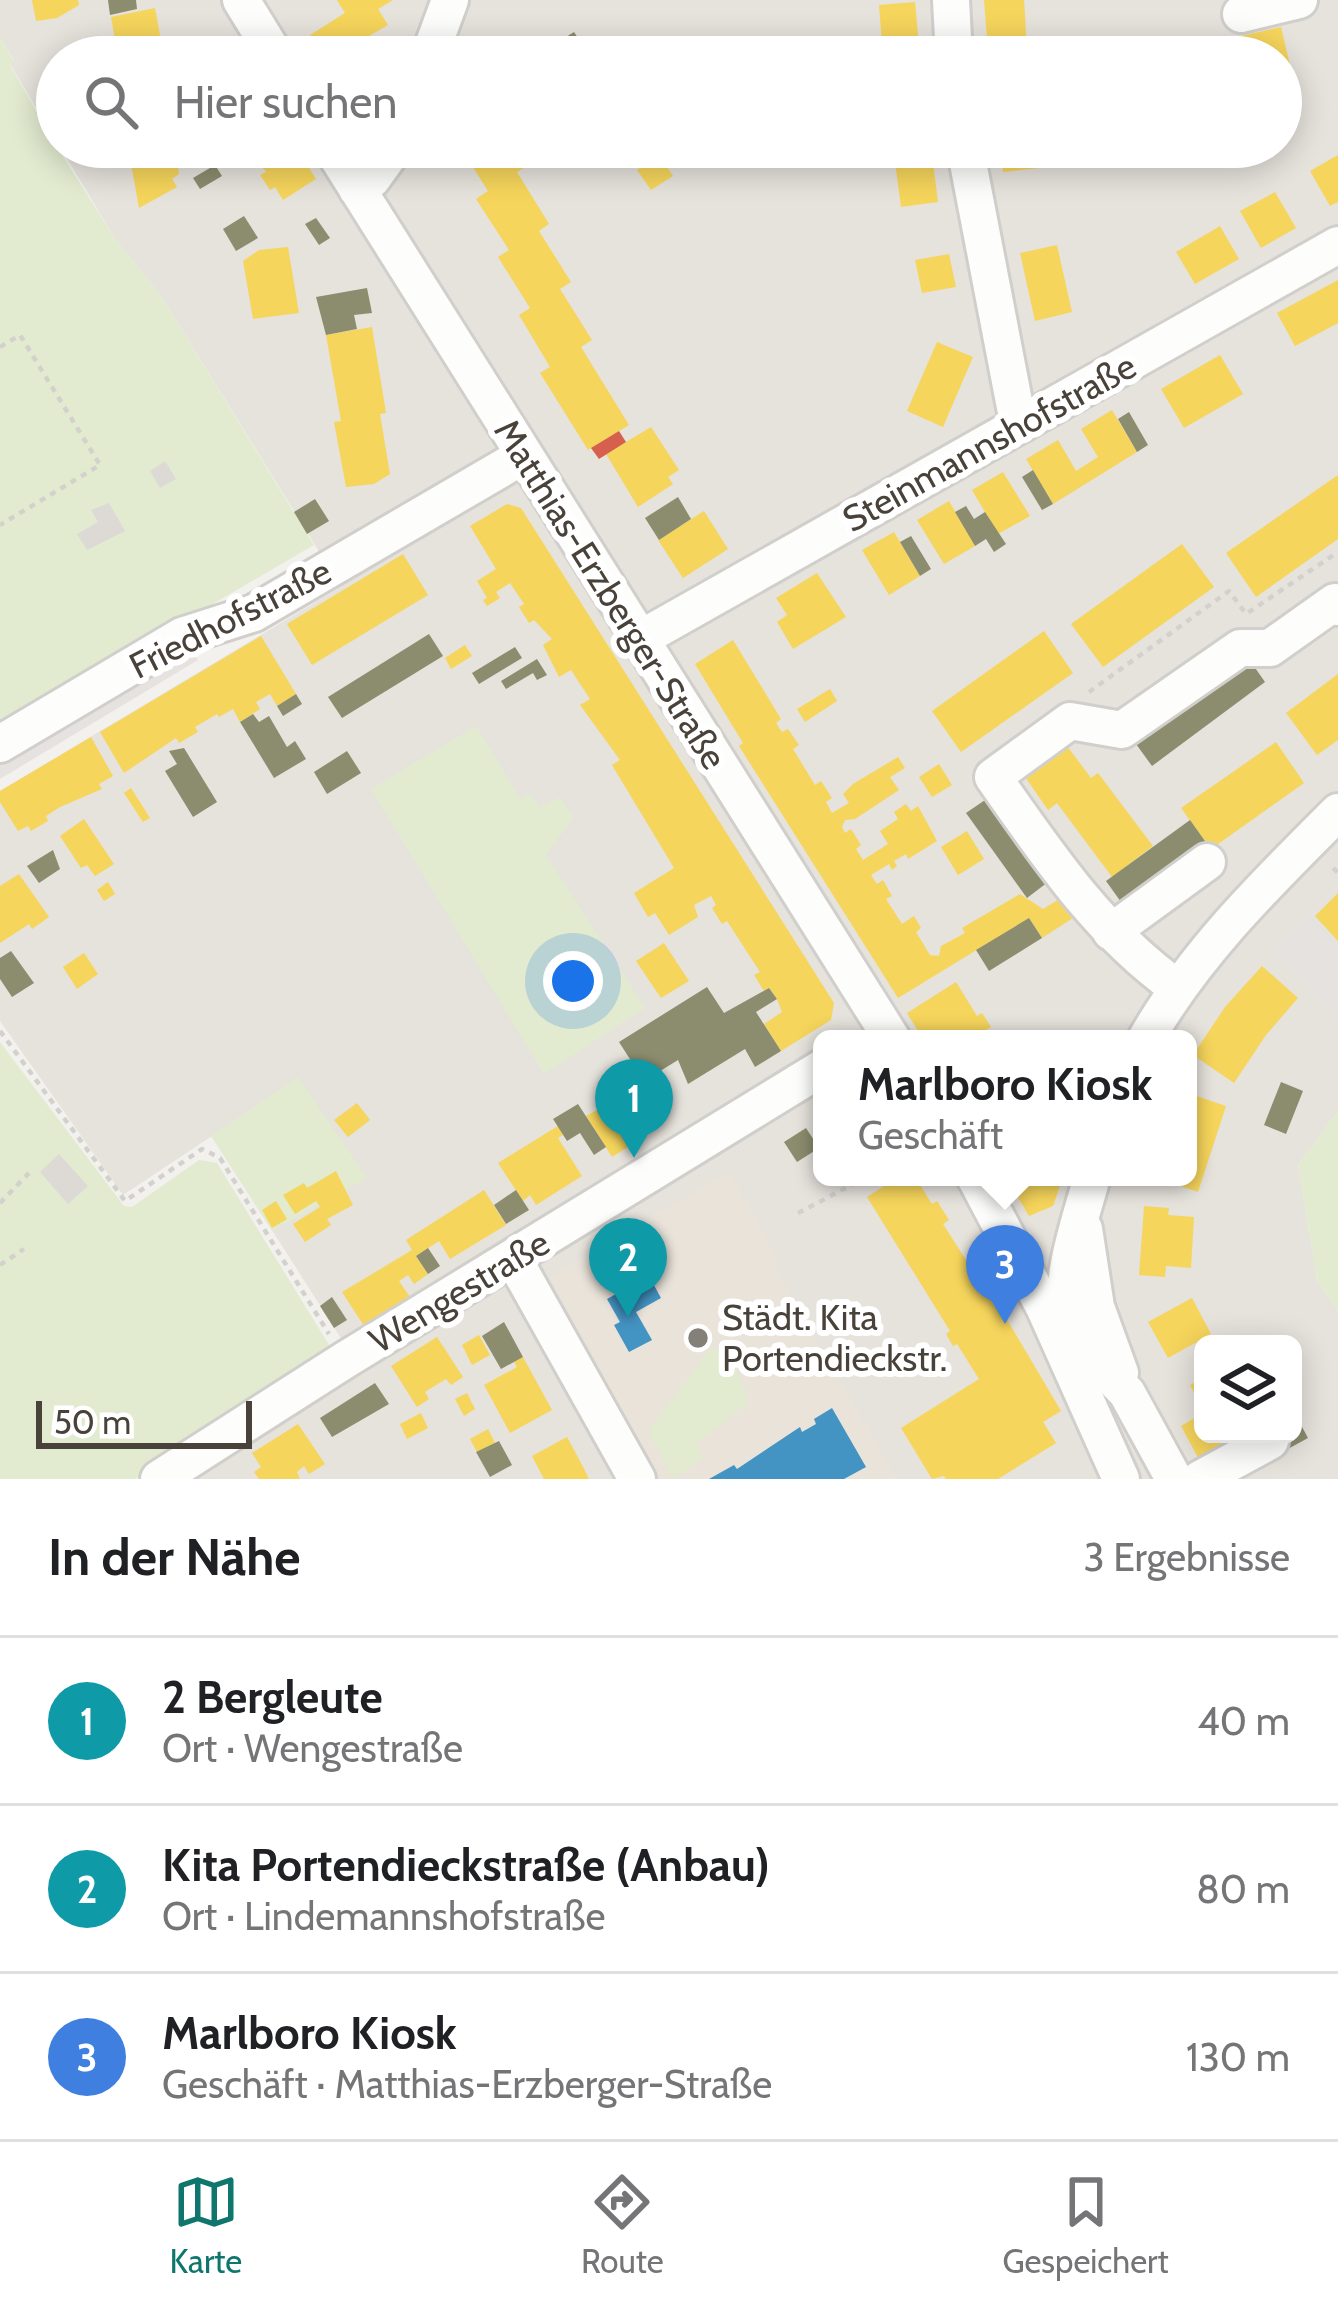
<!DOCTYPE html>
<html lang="de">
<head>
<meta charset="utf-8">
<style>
	:root { --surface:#fff; --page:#f2f2f2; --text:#202124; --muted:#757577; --line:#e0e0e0; --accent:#0f766e }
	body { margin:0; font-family:Cabin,sans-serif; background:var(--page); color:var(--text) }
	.controls { position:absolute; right:36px; bottom:36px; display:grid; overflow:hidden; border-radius:18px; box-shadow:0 6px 30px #0003 }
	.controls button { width:108px; height:108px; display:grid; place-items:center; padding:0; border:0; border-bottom:3px solid var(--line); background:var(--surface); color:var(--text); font:60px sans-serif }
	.scale { position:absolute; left:36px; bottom:30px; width:216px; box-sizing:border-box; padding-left:12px; border:6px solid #49423a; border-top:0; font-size:33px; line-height:42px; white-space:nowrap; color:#49423a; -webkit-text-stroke:9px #fff; paint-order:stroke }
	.you { position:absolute; left:573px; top:981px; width:42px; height:42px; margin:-30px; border:9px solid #fff; border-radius:50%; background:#1a73e8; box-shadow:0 0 0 18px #1a73e833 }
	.badge { display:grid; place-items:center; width:78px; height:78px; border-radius:50%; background:var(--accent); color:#fff; font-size:39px; font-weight:700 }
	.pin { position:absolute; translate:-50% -99px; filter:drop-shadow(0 3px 6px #0008) }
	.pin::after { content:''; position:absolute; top:63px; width:42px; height:36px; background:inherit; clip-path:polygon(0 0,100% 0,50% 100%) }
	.popup { position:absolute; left:813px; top:1030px; width:384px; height:156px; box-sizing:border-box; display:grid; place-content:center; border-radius:18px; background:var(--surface); filter:drop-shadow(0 3px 9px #0005); font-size:39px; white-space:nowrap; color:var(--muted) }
	.popup b { font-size:45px; color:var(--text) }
	.popup::after { content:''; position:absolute; left:50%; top:100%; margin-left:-24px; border:24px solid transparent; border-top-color:var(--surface) }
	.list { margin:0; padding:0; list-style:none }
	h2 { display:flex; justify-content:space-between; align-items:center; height:156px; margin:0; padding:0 48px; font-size:51px }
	h2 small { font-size:39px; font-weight:400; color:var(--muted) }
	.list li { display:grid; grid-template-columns:78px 1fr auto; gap:36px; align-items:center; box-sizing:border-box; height:168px; padding:0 48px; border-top:3px solid var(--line) }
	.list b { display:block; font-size:45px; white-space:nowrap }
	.list p { margin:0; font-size:39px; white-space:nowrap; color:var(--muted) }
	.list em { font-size:39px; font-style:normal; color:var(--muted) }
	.icon { flex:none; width:66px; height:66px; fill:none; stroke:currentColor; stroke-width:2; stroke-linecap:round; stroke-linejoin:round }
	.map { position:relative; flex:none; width:1338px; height:1479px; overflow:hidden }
	.search { position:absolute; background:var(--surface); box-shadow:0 6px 30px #0003; left:36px; right:36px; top:36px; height:132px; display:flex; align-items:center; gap:30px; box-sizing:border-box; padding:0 42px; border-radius:66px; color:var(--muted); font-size:45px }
	.sheet { height:660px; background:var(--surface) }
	nav { display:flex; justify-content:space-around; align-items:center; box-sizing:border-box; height:168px; border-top:3px solid var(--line); background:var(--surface); font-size:33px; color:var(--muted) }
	nav a { display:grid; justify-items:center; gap:6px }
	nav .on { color:var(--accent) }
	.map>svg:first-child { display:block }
	.residential { fill:#e6e2dc; fill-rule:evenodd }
	.education { fill:#e9e3da }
	.green { fill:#e2ebd0 }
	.parking { fill:#e5e2df }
	.homes { fill:#f6d55c }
	.shops { fill:#d6604d }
	.schools { fill:#4393c3 }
	.industry { fill:#8c8c6e }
	.building { fill:#dddad6 }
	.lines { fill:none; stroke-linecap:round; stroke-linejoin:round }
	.minor-casing { stroke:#d1cfcc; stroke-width:42 }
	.path { stroke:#d3d1cc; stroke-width:4.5; stroke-dasharray:6 6; stroke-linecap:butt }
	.minor { stroke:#fdfdfc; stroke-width:36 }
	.poi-dot { fill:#847f79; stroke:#fff; stroke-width:4.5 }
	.labels { text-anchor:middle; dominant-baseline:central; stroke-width:12; stroke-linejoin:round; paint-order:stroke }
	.street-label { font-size:36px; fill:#49423a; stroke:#fff }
	.poi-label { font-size:36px; fill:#49423a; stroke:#fff; text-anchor:start }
</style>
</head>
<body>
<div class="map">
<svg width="1338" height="1479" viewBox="0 0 1338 1479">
	<rect width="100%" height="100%" fill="#f3f1ee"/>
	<path class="residential" d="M0,0H1338V1111L1298,1165L1317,1281L1338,1311V1479H179L358,1365L212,1136L123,1195L0,1021V791L341,587L161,296L116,240L60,147H1281V57H57V143L10,64L14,60L0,38ZM822,1039H1188V1177H822ZM1203,1344H1293V1434H1203Z"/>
	<polygon class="education" points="729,1171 779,1261 774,1266 897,1479 658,1479 550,1277"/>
	<g class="green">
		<polygon points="0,38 14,61 10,65 57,147 116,240 161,296 314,545 0,728"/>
		<polygon points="476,726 521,799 530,794 539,808 560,797 573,818 546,855 645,1008 544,1074 371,789"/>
		<polygon points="0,1042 124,1206 132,1207 199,1160 217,1163 331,1348 320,1361 135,1479 0,1479"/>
		<polygon points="298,1077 367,1178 272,1231 211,1136"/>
		<polygon points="1338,1111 1338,1311 1317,1281 1298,1165"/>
		<polygon points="711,1348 733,1356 748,1403 697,1443 703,1459 672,1478 648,1430"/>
	</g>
	<g class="parking">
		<polygon points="182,636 198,660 0,779 0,744"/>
		<polygon points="1311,917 1338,945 1338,1017 1273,948"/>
	</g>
	<g class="homes">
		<polygon points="32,0 78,0 79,5 57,18 36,21"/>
		<polygon points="337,0 393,0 378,9 388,25 362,40 371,54 366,57 337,57 332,49 322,55 310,35 345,13"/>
		<polygon points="984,0 1024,0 1027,49 988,51"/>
		<polygon points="915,2 920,57 883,57 879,5"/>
		<polygon points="155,8 164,57 118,57 111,17"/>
		<polygon points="1281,27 1294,82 1281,85 1281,57 1213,57 1210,43"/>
		<polygon points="128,147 174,147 179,174 172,179 177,187 139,208"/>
		<polygon points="289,147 296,147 316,179 283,200 275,187 270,190 260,175 266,172 261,165"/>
		<polygon points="460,147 517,147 529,165 517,172 549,224 539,231 571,282 560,289 592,340 581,347 629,425 588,450 540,373 550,367 519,315 530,308 498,257 509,250 476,199 488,191"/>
		<polygon points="893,147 931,147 938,202 901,207"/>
		<polygon points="1000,147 1037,147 1040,168 1003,172"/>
		<polygon points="659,155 673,176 651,190 637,170"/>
		<polygon points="1338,155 1338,202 1330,206 1310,171"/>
		<polygon points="1275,192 1296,228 1261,248 1240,211"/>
		<polygon points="1220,226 1239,259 1195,284 1176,252"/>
		<polygon points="1057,245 1072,312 1035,321 1020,253"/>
		<polygon points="288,247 299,313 253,319 243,261 259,250"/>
		<polygon points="949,254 956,287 922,293 915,260"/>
		<polygon points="1338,280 1338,323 1295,346 1277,313"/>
		<polygon points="372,327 386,413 380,414 390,474 374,484 346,487 334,422 341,421 326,335"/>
		<polygon points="937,342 973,357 943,427 907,411"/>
		<polygon points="1220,355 1243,394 1184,428 1161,389"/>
		<polygon points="1112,410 1137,452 1053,504 1026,459 1058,440 1076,471 1098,457 1081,429"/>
		<polygon points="651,427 679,470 668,477 673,484 638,507 606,454"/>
		<polygon points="1003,472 1030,516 998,534 972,490"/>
		<polygon points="1338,475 1338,539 1256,597 1226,553"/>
		<polygon points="949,501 975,546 944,564 917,520"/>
		<polygon points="507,504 521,508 834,1003 831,1020 781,1051 764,1024 782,1012 777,999 769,988 764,991 754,975 760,972 727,921 722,924 712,908 716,905 711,896 694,905 698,917 669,935 655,913 648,917 634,893 674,868 612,765 620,760 580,705 590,699 571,670 559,677 543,645 552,639 534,620 529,623 519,607 524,604 510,583 496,592 500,598 487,606 483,600 487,598 477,581 496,569 470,526"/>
		<polygon points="704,511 728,549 683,578 658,540"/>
		<polygon points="894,532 920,576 889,595 862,550"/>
		<polygon points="1182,544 1214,587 1103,667 1071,624"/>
		<polygon points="403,554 428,595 312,665 287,624"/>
		<polygon points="817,573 846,617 793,649 777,622 787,615 776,598"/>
		<polygon points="1044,631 1073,673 961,752 932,711"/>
		<polygon points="261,636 296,694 277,706 270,694 256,702 260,709 240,722 233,709 219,717 217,714 195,727 198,732 179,743 176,738 124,773 100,732"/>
		<polygon points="733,640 781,719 776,723 782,732 788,729 799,745 793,749 815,785 821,781 832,798 826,802 832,813 849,803 843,794 853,784 898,757 905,768 890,777 899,790 855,819 845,820 842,827 845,833 851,829 861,845 856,849 863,860 888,844 880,831 898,819 894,812 906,804 911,811 918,806 937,841 908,859 906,854 894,861 897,866 892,870 889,864 871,875 877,884 883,880 892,896 886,899 902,924 914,916 921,928 916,932 930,955 939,956 941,946 965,933 962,928 1020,894 1043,909 1061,898 1073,918 1042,938 1029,918 898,998 739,746 743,743 695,664"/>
		<polygon points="465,645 472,656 451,669 445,658"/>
		<polygon points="1338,674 1338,740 1317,755 1286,713"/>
		<polygon points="830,689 837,701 805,722 797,709"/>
		<polygon points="91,737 113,776 99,784 102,789 60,807 46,816 48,821 31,831 28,826 18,831 0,802 0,791"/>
		<polygon points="1064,742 1091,778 1098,773 1153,846 1112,877 1057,803 1048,810 1021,771"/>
		<polygon points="1276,742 1304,783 1211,849 1181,808"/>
		<polygon points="939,764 952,785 932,797 919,777"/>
		<polygon points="131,788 150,818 143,822 124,793"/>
		<polygon points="84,819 114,864 95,876 87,865 81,868 60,836"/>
		<polygon points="967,831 984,859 958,875 941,847"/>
		<polygon points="19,874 49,917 32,929 29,924 0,943 0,886"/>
		<polygon points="108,882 115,894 104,901 97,890"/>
		<polygon points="1338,893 1338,941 1315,916"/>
		<polygon points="664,943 689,981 661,998 636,961"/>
		<polygon points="84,953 98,974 77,989 63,967"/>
		<polygon points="1262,966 1298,998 1266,1035 1234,1083 1193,1055 1225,1007"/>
		<polygon points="956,982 977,1016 982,1013 991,1027 972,1039 923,1039 907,1013"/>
		<polygon points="632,1091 656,1129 612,1157 586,1116"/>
		<polygon points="1188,1093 1226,1106 1198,1192 1157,1178 1188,1177"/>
		<polygon points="357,1103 370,1120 348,1137 334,1120"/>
		<polygon points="558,1126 563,1135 558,1138 582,1176 536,1205 530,1195 523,1201 498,1163"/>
		<polygon points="336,1171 353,1205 327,1219 331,1225 305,1242 293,1224 320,1207 316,1201 295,1214 283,1195 304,1183 307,1188"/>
		<polygon points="898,1177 915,1177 932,1204 937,1201 949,1220 943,1224 966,1260 972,1257 984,1276 979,1280 993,1304 999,1306 1061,1411 1043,1422 1056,1443 998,1479 946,1479 944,1476 932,1479 901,1428 979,1379 957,1344 953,1346 946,1334 950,1331 867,1197"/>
		<polygon points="1006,1177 1063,1177 1053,1206 1029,1216"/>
		<polygon points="484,1190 506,1225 450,1259 439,1241 416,1256 428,1274 414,1284 408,1275 399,1281 410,1297 364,1326 342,1292 412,1250 406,1240"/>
		<polygon points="276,1201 287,1219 272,1228 262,1210"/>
		<polygon points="1144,1206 1169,1208 1168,1215 1194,1217 1191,1268 1166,1266 1165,1277 1139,1275"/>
		<polygon points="1192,1298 1211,1334 1168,1358 1148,1322"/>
		<polygon points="479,1335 490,1355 472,1365 462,1345"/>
		<polygon points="437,1337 463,1377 451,1385 446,1379 436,1385 425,1392 429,1399 417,1407 391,1366"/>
		<polygon points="523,1357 552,1410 510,1433 484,1385 517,1367 514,1362"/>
		<polygon points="1203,1378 1203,1410 1190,1385"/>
		<polygon points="467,1393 475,1409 464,1416 455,1399"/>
		<polygon points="421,1413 428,1428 407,1439 400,1424"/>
		<polygon points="1203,1413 1203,1434 1260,1434 1202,1465 1181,1426"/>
		<polygon points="298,1424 325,1464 309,1474 304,1466 297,1472 300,1479 259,1479 254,1472 261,1467 252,1453"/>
		<polygon points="488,1429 495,1443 477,1452 470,1439"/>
		<polygon points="567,1437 580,1461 589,1479 544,1479 532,1456"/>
	</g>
	<polygon class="shops" points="619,431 626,442 599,459 591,448"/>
	<g class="schools">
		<polygon points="649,1276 661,1298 636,1312 652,1340 629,1352 614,1325 620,1322 607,1299"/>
		<polygon points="832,1408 866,1467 844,1479 709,1479 734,1465 737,1469 800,1427 802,1432 816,1424 814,1419"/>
	</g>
	<g class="industry">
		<polygon points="108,0 136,0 137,9 110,15"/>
		<polygon points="574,32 589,55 585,57 534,57"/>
		<polygon points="201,147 242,147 233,153 203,158"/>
		<polygon points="215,165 222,176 200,189 193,178"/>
		<polygon points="244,216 258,238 236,251 223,229"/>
		<polygon points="316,218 330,238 319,245 305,224"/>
		<polygon points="367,288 372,313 354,315 357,329 326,335 316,297"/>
		<polygon points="1129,412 1148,445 1137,452 1118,419"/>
		<polygon points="1033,470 1053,504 1042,510 1022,477"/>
		<polygon points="678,497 691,519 659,540 645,518"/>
		<polygon points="315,499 329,521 307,534 294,512"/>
		<polygon points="966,506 974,519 985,512 1006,544 994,552 986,539 975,546 955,512"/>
		<polygon points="911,536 931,569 920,576 900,542"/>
		<polygon points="429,634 443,656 342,718 328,697"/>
		<polygon points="515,647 522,658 479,684 472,673"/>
		<polygon points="537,659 547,675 537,680 533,673 506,689 501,681"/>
		<polygon points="1251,662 1265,682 1152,766 1136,744"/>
		<polygon points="296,694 302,704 283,716 277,706"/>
		<polygon points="253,714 259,722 269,716 287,747 295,741 306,759 274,778 240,722"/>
		<polygon points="184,748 217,802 193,817 165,771 177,764 169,751"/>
		<polygon points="347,751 361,773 327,794 314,772"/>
		<polygon points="988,798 1048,882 1027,898 966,813"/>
		<polygon points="1190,820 1205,841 1121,902 1106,881"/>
		<polygon points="53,850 60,869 39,883 27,866"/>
		<polygon points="1029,918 1042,938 989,971 976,950"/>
		<polygon points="11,951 34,983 12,997 0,979 0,958"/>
		<polygon points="707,987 724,1013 769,988 777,999 756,1012 781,1051 755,1067 745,1049 688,1084 678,1060 644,1081 619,1042"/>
		<polygon points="1281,1082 1303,1091 1286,1134 1264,1125"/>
		<polygon points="578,1104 606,1147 594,1155 580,1133 567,1141 553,1119"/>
		<polygon points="806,1128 819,1148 797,1162 784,1142"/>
		<polygon points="516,1190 529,1210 506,1224 494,1205"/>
		<polygon points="428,1248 440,1266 428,1274 416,1256"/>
		<polygon points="332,1297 347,1320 334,1328 320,1306"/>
		<polygon points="504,1322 523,1357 501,1369 482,1336"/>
		<polygon points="375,1383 389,1404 332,1437 320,1418"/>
		<polygon points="1293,1410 1308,1438 1286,1450 1278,1434 1293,1434"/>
		<polygon points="499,1441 512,1465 490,1477 476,1452"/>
	</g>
	<g class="building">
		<polygon points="165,461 176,479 160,488 150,471"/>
		<polygon points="109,503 125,531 87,550 77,534 98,522 91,510"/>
		<polygon points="59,1154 88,1186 68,1204 40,1172"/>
	</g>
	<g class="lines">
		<g class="minor-casing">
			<g id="minor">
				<polyline points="241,0 276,57"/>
				<polyline points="951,0 954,57"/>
				<polyline points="1241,14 1299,0"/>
				<polyline points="429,57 450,0"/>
				<polyline points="331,147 892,1039"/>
				<polyline points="965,147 1015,407 1023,423"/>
				<polyline points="357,189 372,179 395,147"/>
				<polyline points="640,639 1338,245"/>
				<polyline points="0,744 182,636 254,613 523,456"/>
				<polyline points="1111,932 1207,862"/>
				<path d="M1176,987C1098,931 1047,854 993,777L1070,721L1122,730L1240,648H1270L1335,602L1338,607"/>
				<path d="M1146,1039C1196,952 1267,883 1338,812"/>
				<polyline points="975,1177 1044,1307 1121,1479"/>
				<polyline points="1084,1229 1096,1307 1120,1373"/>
				<polyline points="513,1258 637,1479"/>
				<polyline points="1063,1327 1127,1393 1174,1479"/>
				<path d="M1070,1340C1056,1283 1077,1232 1092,1177"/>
				<polyline points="159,1479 345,1360 822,1068"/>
				<polyline points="1200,1479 1270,1441"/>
			</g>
		</g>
		<g class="path">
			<polyline points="0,347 20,335 100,465 0,525"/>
			<polyline points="1089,692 1229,591 1246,614 1338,552"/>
			<polyline points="1333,868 1338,873"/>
			<polyline points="0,1031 125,1201 202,1149 220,1158 329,1334"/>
			<polyline points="0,1203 29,1173"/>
			<polyline points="798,1213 867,1177"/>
			<polyline points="0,1265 24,1249"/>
		</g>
		<use href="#minor" class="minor"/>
	</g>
	<circle class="poi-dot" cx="698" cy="1338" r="12"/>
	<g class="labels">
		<g class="street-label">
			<text transform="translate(989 442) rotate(-29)">Steinmannshofstraße</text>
			<text transform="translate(611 594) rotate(58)">Matthias-Erzberger-Straße</text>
			<text transform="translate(230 618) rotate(-27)">Friedhofstraße</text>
			<text transform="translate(459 1291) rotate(-31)">Wengestraße</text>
		</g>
		<g class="poi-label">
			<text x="722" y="1317">Städt. Kita<tspan x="722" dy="41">Portendieckstr.</tspan></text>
		</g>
	</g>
</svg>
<div class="controls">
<button><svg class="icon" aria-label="layers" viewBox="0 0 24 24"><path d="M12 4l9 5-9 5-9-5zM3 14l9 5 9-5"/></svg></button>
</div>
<div class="scale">50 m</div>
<div class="you"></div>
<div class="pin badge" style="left:634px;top:1158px;background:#0f9aa8">1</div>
<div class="pin badge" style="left:628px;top:1317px;background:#0f9aa8">2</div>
<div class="pin badge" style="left:1005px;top:1324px;background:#3f7fe0">3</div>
<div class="popup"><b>Marlboro Kiosk</b>Geschäft</div>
<div class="search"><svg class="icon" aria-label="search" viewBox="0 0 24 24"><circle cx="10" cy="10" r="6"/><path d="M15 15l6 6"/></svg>Hier suchen</div>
</div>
<section class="sheet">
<h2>In der Nähe<small>3 Ergebnisse</small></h2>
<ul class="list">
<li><span class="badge" style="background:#0f9aa8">1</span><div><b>2 Bergleute</b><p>Ort · Wengestraße</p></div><em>40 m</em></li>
<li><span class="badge" style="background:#0f9aa8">2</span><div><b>Kita Portendieckstraße (Anbau)</b><p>Ort · Lindemannshofstraße</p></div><em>80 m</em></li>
<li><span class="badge" style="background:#3f7fe0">3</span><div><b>Marlboro Kiosk</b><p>Geschäft · Matthias-Erzberger-Straße</p></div><em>130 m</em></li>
</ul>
</section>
<nav>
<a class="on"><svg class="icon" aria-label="map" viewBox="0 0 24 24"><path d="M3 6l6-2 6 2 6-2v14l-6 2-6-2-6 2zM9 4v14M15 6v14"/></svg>Karte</a>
<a><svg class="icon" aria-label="directions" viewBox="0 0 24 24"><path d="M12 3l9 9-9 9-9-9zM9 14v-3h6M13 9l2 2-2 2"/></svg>Route</a>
<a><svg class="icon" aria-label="saved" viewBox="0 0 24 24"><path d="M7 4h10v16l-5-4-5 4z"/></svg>Gespeichert</a>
</nav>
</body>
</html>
